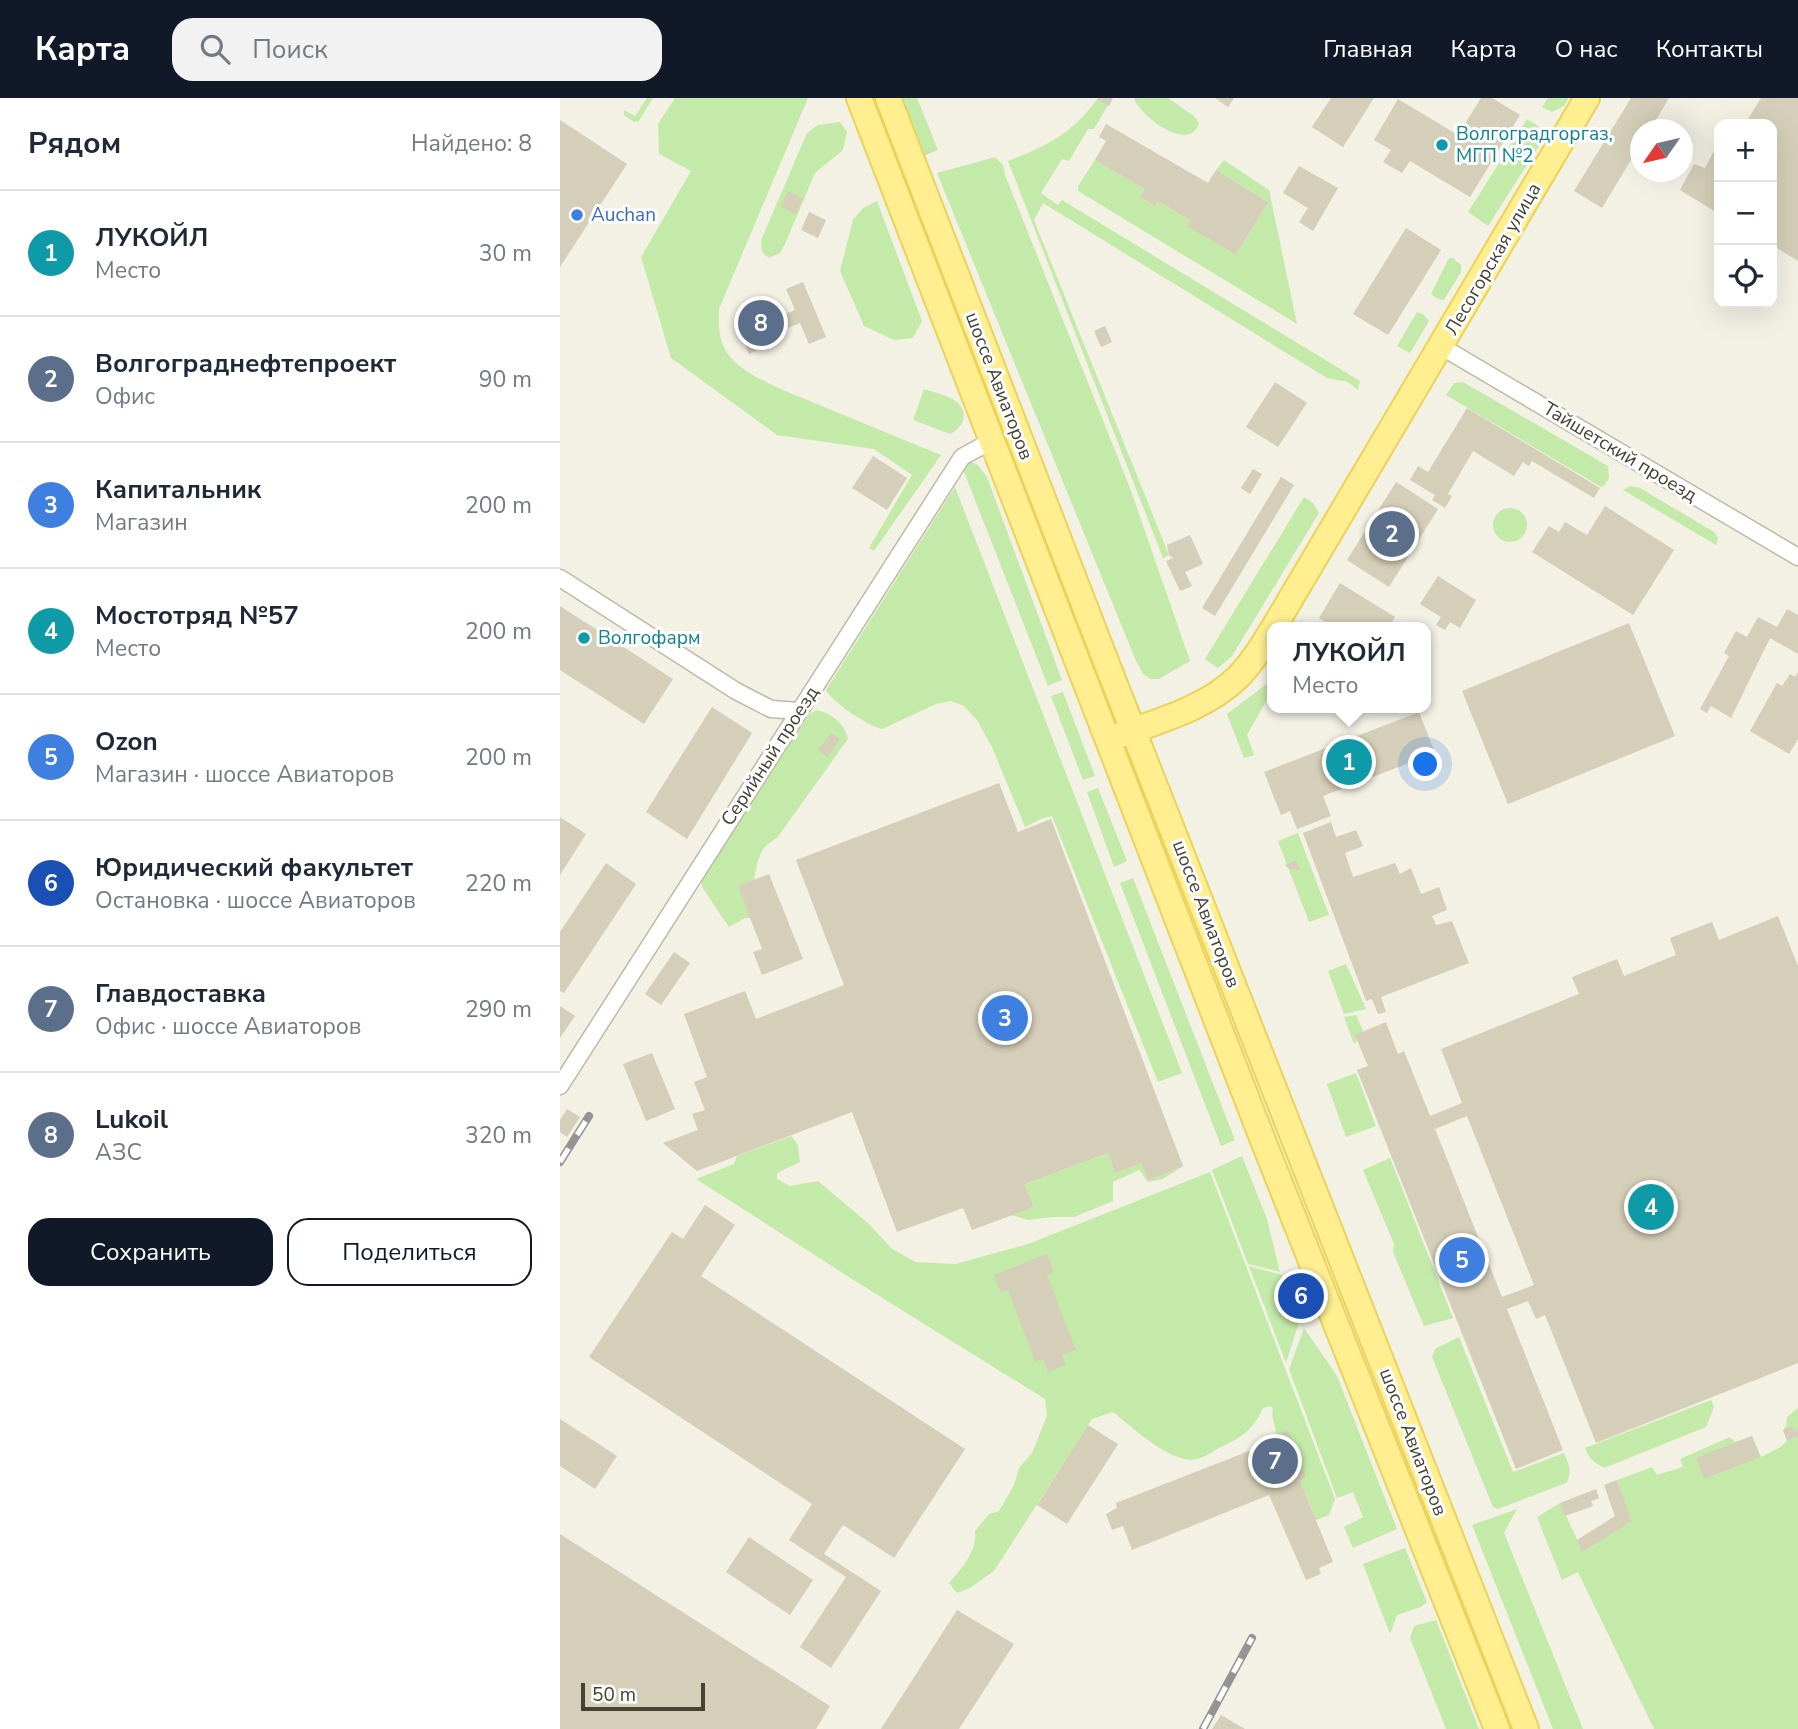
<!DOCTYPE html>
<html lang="ru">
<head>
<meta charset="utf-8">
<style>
	:root { --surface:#fff; --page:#f2f2f3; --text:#1f2937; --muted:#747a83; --line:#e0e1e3; --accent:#111827 }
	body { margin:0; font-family:"Nunito Sans",sans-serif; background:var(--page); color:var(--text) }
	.controls { position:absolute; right:21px; top:21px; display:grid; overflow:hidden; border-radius:14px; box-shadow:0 7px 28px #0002 }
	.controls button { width:63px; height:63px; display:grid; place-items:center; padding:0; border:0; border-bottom:2px solid var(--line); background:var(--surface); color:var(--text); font:35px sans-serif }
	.compass { position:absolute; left:1070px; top:21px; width:63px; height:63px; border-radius:50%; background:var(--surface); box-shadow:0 7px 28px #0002; rotate:236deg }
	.scale { position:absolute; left:21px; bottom:18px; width:124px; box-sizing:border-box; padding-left:7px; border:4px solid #454133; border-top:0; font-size:19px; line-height:24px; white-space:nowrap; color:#454133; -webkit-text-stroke:5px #fff; paint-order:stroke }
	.you { position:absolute; left:866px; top:667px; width:24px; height:24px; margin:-18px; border:5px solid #fff; border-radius:50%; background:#1a73e8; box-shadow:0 0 0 10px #1a73e833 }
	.badge { display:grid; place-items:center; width:46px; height:46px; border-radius:50%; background:var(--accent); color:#fff; font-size:23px; font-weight:700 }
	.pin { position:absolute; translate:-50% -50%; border:4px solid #fff; box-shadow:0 2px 7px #0006 }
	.popup { position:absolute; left:707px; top:524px; width:164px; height:91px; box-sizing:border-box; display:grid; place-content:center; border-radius:14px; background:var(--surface); filter:drop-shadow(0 2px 5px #0005); font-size:23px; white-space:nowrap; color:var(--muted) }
	.popup b { font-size:26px; color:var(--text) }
	.popup::after { content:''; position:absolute; left:50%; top:100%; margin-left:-14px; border:14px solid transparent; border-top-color:var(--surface) }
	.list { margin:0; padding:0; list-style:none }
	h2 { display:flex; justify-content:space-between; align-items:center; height:91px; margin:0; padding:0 28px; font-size:30px }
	h2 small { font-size:23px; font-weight:400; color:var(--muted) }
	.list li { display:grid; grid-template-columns:46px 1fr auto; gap:21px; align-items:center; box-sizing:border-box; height:126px; padding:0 28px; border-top:2px solid var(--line) }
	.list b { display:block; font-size:26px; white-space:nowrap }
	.list p { margin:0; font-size:23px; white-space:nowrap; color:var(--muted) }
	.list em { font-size:23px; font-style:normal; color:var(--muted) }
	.actions { display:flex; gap:14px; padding:21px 28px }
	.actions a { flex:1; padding:16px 0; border:2px solid var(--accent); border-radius:21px; text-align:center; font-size:24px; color:var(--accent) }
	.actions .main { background:var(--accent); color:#fff }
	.icon { flex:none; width:38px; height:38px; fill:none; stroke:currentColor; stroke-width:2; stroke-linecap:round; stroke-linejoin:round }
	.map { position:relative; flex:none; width:1238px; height:1631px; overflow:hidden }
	header { display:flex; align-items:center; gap:42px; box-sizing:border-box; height:98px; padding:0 35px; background:var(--accent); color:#fff }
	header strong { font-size:33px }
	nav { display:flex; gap:38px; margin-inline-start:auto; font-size:24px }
	.search { width:490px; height:63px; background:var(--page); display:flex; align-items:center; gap:18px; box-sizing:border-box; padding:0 24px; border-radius:21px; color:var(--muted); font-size:26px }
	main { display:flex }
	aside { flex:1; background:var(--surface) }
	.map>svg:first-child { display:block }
	.green { fill:#c4eaa9 }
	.building { fill:#d5ceb8; fill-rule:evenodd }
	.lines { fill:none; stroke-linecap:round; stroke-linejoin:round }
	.minor-casing { stroke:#bfbaa6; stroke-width:19 }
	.primary-casing { stroke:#ead35a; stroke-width:28 }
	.minor { stroke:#fff; stroke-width:16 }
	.primary { stroke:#ffef90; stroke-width:24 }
	.rail-casing { stroke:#949494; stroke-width:8 }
	.rail { stroke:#fff; stroke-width:5; stroke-dasharray:16; stroke-linecap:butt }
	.culture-dot { fill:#0f9aa8; stroke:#fff; stroke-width:2.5 }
	.shop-dot { fill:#3f7fe0; stroke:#fff; stroke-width:2.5 }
	.labels { text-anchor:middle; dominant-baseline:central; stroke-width:6; stroke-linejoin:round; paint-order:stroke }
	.culture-label { font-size:19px; fill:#0d838f; stroke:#fff; text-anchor:start }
	.shop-label { font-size:19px; fill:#366cbe; stroke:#fff; text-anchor:start }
	.street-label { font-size:19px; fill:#454133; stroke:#fff }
</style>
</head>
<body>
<header>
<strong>Карта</strong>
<div class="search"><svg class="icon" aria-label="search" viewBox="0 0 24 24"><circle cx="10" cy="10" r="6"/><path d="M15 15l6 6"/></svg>Поиск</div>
<nav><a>Главная</a><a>Карта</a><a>О нас</a><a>Контакты</a></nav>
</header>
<main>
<aside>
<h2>Рядом<small>Найдено: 8</small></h2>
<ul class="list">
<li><span class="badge" style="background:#0f9aa8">1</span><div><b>ЛУКОЙЛ</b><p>Место</p></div><em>30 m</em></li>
<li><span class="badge" style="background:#5c6f8a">2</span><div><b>Волгограднефтепроект</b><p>Офис</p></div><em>90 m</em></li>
<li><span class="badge" style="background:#3f7fe0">3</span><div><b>Капитальник</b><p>Магазин</p></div><em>200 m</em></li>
<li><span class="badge" style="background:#0f9aa8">4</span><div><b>Мостотряд №57</b><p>Место</p></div><em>200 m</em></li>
<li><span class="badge" style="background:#3f7fe0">5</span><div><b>Ozon</b><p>Магазин · шоссе Авиаторов</p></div><em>200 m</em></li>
<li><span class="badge" style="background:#1a4fb4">6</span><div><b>Юридический факультет</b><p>Остановка · шоссе Авиаторов</p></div><em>220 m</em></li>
<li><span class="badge" style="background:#5c6f8a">7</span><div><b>Главдоставка</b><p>Офис · шоссе Авиаторов</p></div><em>290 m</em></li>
<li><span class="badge" style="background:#5c6f8a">8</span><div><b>Lukoil</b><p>АЗС</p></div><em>320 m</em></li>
</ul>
<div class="actions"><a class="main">Сохранить</a><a>Поделиться</a></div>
</aside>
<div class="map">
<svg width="1238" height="1631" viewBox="0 0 1238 1631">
	<rect width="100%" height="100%" fill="#f3f0e4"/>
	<g class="green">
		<polygon points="87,0 93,0 79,23 74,24 64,17 64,12 75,18"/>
		<path d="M115,0H248L159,211C158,230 159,247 172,261C189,280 233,296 257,306C298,323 339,340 381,357L314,453L309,450L352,377L314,351L217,337L111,260L81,159L131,73L99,56L98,26Z"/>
		<polygon points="341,0 357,0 378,52 363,58"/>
		<path d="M538,0H552L534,31H528L509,63L502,61L481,95L498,107L502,102L800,283L798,292L788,284L767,280L483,105L474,122L609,457L603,460L448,63C487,48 513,35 538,0Z"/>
		<path d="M574,0H608L634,18L639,25C629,57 578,16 574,0Z"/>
		<polygon points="988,0 1009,0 1004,8 992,14 982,9"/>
		<polygon points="967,21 978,28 982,43 928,128 908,114"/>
		<polygon points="280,24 287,34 283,52 255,75 225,146 220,155 209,160 202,154 201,142 247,35 258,27"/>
		<polygon points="435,59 443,67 445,77 570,390 630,563 599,581 590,581 583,576 576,563 377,75"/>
		<polygon points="535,62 584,91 580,99 595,108 598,103 631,123 628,128 676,157 708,104 656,72 664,62 709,92 737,226 518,93 518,88"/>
		<polygon points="317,103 362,223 353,240 334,242 304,228 280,173 293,122 303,110"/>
		<polygon points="889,160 893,160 901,167 901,174 884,202 878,201 871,196"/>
		<polygon points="857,214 863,216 869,223 850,255 837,248"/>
		<polygon points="903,284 1048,368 1049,379 1045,387 1041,389 886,297 894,285"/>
		<path d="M364,291C373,294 383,296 392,301C409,310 407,328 390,336L353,322Z"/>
		<polygon points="408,363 418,367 427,379 502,582 488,588 404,374"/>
		<polygon points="1070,388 1080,390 1154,434 1158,440 1156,447 1063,392"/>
		<path d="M395,389L622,975L598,984L492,718L483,720L465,729L432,649L417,622L404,608L391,603L376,606L322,631C308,628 272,604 266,592Z"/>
		<polygon points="744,399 753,405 759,415 672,558 658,570 645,561"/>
		<circle cx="950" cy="427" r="17"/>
		<polygon points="712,582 712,593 687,637 694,657 684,660 667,616"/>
		<polygon points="503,594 535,678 523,682 491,598"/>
		<path d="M256,612C270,614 286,627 288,641L217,740C198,751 198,761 194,782L178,788L191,820H185L169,829L142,789L141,778L249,617Z"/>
		<polygon points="538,690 567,763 554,769 527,694"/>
		<polygon points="738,735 769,817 749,824 718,743"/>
		<polygon points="573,780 675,1042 661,1048 560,785"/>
		<polygon points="786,866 806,911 784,916 768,873"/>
		<polygon points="796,917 804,935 794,946 784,919"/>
		<polygon points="796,975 816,1028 786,1039 767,986"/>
		<path d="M231,1038L238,1047L240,1064L217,1075V1081L230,1088L258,1083L310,1127L331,1150L355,1164L395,1166L468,1146L650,1074L775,1401L769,1417L756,1422L740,1383L746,1378L728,1333L717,1337L712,1317L713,1311L711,1308L703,1310C694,1331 681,1340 661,1349C654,1353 645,1359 637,1361C612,1367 572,1329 553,1314L532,1321L434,1473L410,1490L397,1495L389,1485C402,1470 417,1454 415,1433L429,1416L439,1413L454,1387L459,1370L472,1355L487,1318L485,1301L292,1181L136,1081L174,1066L177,1058Z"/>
		<polygon points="548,1055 555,1075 581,1065 588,1083 625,1067 603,1081 588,1084 579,1072 553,1084 553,1103 514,1119 493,1119 468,1122 451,1117 474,1109 465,1086"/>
		<polygon points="682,1058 707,1121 720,1174 688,1166 652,1072"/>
		<polygon points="830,1060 893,1220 864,1228 833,1154 834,1146 803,1072"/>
		<polygon points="689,1168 722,1177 739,1224 726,1265"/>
		<polygon points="744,1230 777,1278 837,1431 793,1450 784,1429 803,1419 793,1394 777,1400 729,1271"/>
		<path d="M899,1239L953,1374L1004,1355C1009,1366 1013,1374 1006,1385L938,1411L933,1409L872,1259L875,1251Z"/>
		<path d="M1151,1302L1154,1309L1146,1329L1044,1370C1035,1365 1028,1360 1025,1350Z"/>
		<polygon points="1238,1310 1238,1631 1094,1631 1018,1474 1002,1482 977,1419 1000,1405 1022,1452 1072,1423 1057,1382 1092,1369 1097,1377 1123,1369 1120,1361 1170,1339 1175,1344 1192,1338 1201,1359 1219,1350 1227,1343 1223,1332 1226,1328 1227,1319"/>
		<polygon points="957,1411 944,1435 1023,1631 993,1631 912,1427"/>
		<polygon points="845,1450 867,1504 861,1509 837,1517 830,1536 803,1466"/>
		<polygon points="876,1522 919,1631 886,1631 850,1540 854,1528"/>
	</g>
	<g class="building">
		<polygon points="539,0 553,0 549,8 538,2"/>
		<polygon points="655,0 674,0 668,9"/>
		<polygon points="771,0 814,0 783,49 752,29"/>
		<polygon points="921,0 932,0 960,17 910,99 850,63 842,75 823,64 831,52 814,42 838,1 898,37"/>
		<polygon points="1071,0 1109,0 1090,32 1080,32 1080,47 1042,110 1014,93"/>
		<polygon points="1201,0 1238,0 1238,163 1212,147 1212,26 1185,26"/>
		<polygon points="0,22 67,66 0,169"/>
		<polygon points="546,26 648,85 656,72 708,104 676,157 627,128 631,123 598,103 595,108 580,99 584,91 535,62 546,43 539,39"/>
		<polygon points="1159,43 1159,116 1120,92 1134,66 1145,70"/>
		<polygon points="739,68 778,90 753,133 739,124 748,110 723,95"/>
		<polygon points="228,93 243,100 236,116 221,109"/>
		<polygon points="249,114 266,122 258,140 241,132"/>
		<polygon points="846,130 881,152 828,237 793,216"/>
		<polygon points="243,184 266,239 249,246 240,225 211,237 214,245 189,256 177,227 202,216 205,224 235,212 226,191"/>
		<polygon points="545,228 552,244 541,249 534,233"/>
		<polygon points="715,284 747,305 718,349 686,329"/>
		<polygon points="907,310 1040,390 1034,400 972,363 969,368 963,364 954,378 913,353 888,396 892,398 885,410 872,402 875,397 850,382 858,368 868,374"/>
		<polygon points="313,358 347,380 327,412 292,390"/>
		<polygon points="693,371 702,376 690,396 681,390"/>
		<polygon points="721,379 734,387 655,518 642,510"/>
		<polygon points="836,384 878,411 829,489 787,462"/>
		<polygon points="1045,408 1114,452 1073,517 972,454 989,428 999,434 1005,424 1027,437"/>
		<polygon points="630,437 643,466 625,474 632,488 620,493 606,463 613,460 609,457 607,447"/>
		<polygon points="878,478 916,502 900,530 890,524 885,532 876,527 881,519 860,506"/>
		<polygon points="780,485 835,519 829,529 774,529 759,520"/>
		<polygon points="0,508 113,581 84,626 0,572"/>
		<polygon points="1227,511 1238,517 1238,556 1210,540 1171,620 1151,608 1147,615 1140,611 1169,558 1164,555 1176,533 1187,539 1198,519 1217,529"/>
		<polygon points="1069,525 1115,638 948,706 902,593"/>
		<polygon points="1238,574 1238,641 1229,656 1190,633 1217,585 1222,588 1230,576 1235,579"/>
		<polygon points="152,609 192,635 127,741 86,714"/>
		<polygon points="859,614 875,655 763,698 771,718 737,731 730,713 721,717 704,674"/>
		<polygon points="271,635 280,641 268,659 258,652"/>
		<polygon points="439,685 458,734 491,721 623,1068 588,1083 581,1065 555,1075 548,1055 465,1086 474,1109 412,1132 403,1110 337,1134 292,1014 137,1073 103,1045 138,1032 132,1016 145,1012 134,984 147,979 124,916 185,893 196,921 284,887 236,762"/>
		<polygon points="0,719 26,736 0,777"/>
		<polygon points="771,724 776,739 796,732 803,748 785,755 793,779 835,765 840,776 851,770 861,796 879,789 887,812 872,818 876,827 892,823 909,865 821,899 826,914 818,916 812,901 806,903 743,735"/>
		<polygon points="736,762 740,772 729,771 725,767"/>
		<polygon points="46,765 76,786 4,895 0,893 0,834"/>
		<polygon points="209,776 243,861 202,877 193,854 202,851 178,788"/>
		<path d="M1218,818L1238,868V1265L1036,1345L985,1217L976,1221L968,1203L947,1211L1003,1352L956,1371L797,972L808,968L795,937L826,924L838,956L844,953L870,1018L902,1005L881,951L1019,896L1012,879L1057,861L1064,878L1116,857L1110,840L1152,824L1159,842ZM907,1018L974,1187L942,1199L875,1031Z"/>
		<polygon points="114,854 130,865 101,907 85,896"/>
		<polygon points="0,908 15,918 0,940"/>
		<polygon points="92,955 115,1011 86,1023 63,966"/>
		<polygon points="7,1011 20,1019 7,1039 0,1034 0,1022"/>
		<polygon points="145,1107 175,1127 141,1178 405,1351 334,1460 283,1427 264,1456 321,1493 271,1570 240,1549 286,1479 229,1442 252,1406 29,1259 112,1134 123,1141"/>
		<polygon points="487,1156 494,1174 487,1177 516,1252 502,1257 506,1267 488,1274 483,1261 475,1264 448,1192 441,1195 434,1177"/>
		<polygon points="0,1321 57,1358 35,1391 0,1368"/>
		<polygon points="528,1327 558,1346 507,1426 477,1407"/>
		<polygon points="1232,1328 1235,1334 1238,1332 1238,1338 1227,1343 1223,1332"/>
		<polygon points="728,1332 746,1378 740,1383 773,1464 759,1470 761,1476 746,1482 709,1397 572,1452 563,1428 552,1432 546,1416 557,1410 556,1405 707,1346 706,1342"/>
		<polygon points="1192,1338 1200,1359 1144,1381 1136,1360"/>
		<polygon points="1057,1382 1072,1423 1022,1454 1017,1442 1055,1418 1044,1387"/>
		<polygon points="1036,1391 1039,1400 1031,1403 1033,1408 1005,1418 1000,1405"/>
		<polygon points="0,1436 270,1608 256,1631 0,1631"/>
		<polygon points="189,1439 253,1482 230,1517 166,1474"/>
		<polygon points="397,1512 454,1546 399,1631 321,1631"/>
		<polygon points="661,1617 685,1631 652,1631"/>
	</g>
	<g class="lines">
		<g class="minor-casing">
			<g id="minor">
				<polyline points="882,249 1238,459"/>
				<polyline points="0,480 176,593 211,611 239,613"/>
				<polyline points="0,988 402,359 433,342"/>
			</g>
		</g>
		<g class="primary-casing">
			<g id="primary">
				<polyline points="299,0 702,1040 937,1631"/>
				<polyline points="328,0 549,571 966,1631"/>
				<polyline points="714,529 1027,0"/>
				<path d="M560,637C599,623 646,610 677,580C691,566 702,549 712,532"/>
			</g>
		</g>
		<use href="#minor" class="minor"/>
		<use href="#primary" class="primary"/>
		<g class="rail-casing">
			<g id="rail">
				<polyline points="0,1064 29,1018"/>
				<polyline points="643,1631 692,1540"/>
			</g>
		</g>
		<use href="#rail" class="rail"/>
	</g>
	<g class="culture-dot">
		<circle cx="882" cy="47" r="7"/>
		<circle cx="24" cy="540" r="7"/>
	</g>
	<circle class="shop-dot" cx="17" cy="117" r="7"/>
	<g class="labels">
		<g class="culture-label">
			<text x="896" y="36">Волгоградгоргаз,<tspan x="896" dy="22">МГП №2</tspan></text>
			<text x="38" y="540">Волгофарм</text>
		</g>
		<g class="shop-label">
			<text x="31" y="117">Auchan</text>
		</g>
		<g class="street-label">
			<text transform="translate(933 161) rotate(-60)">Лесогорская улица</text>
			<text transform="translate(439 288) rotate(69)">шоссе Авиаторов</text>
			<text transform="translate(1060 354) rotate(31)">Тайшетский проезд</text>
			<text transform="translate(210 658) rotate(-57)">Серийный проезд</text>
			<text transform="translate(646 816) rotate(69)">шоссе Авиаторов</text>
			<text transform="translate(853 1344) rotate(69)">шоссе Авиаторов</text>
		</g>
	</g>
</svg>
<div class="controls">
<button>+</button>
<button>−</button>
<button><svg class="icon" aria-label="locate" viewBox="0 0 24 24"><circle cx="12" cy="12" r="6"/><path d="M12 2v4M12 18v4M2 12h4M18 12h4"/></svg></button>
</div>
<svg class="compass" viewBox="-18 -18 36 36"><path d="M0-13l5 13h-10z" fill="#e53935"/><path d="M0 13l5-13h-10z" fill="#747a83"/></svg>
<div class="scale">50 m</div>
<div class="you"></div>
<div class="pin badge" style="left:789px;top:664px;background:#0f9aa8">1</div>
<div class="popup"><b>ЛУКОЙЛ</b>Место</div>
<div class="pin badge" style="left:832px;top:436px;background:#5c6f8a">2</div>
<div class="pin badge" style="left:445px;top:920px;background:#3f7fe0">3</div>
<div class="pin badge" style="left:1091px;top:1109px;background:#0f9aa8">4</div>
<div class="pin badge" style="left:902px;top:1162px;background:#3f7fe0">5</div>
<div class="pin badge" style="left:741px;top:1198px;background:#1a4fb4">6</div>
<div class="pin badge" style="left:715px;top:1363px;background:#5c6f8a">7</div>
<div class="pin badge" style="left:201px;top:225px;background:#5c6f8a">8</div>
</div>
</main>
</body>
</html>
